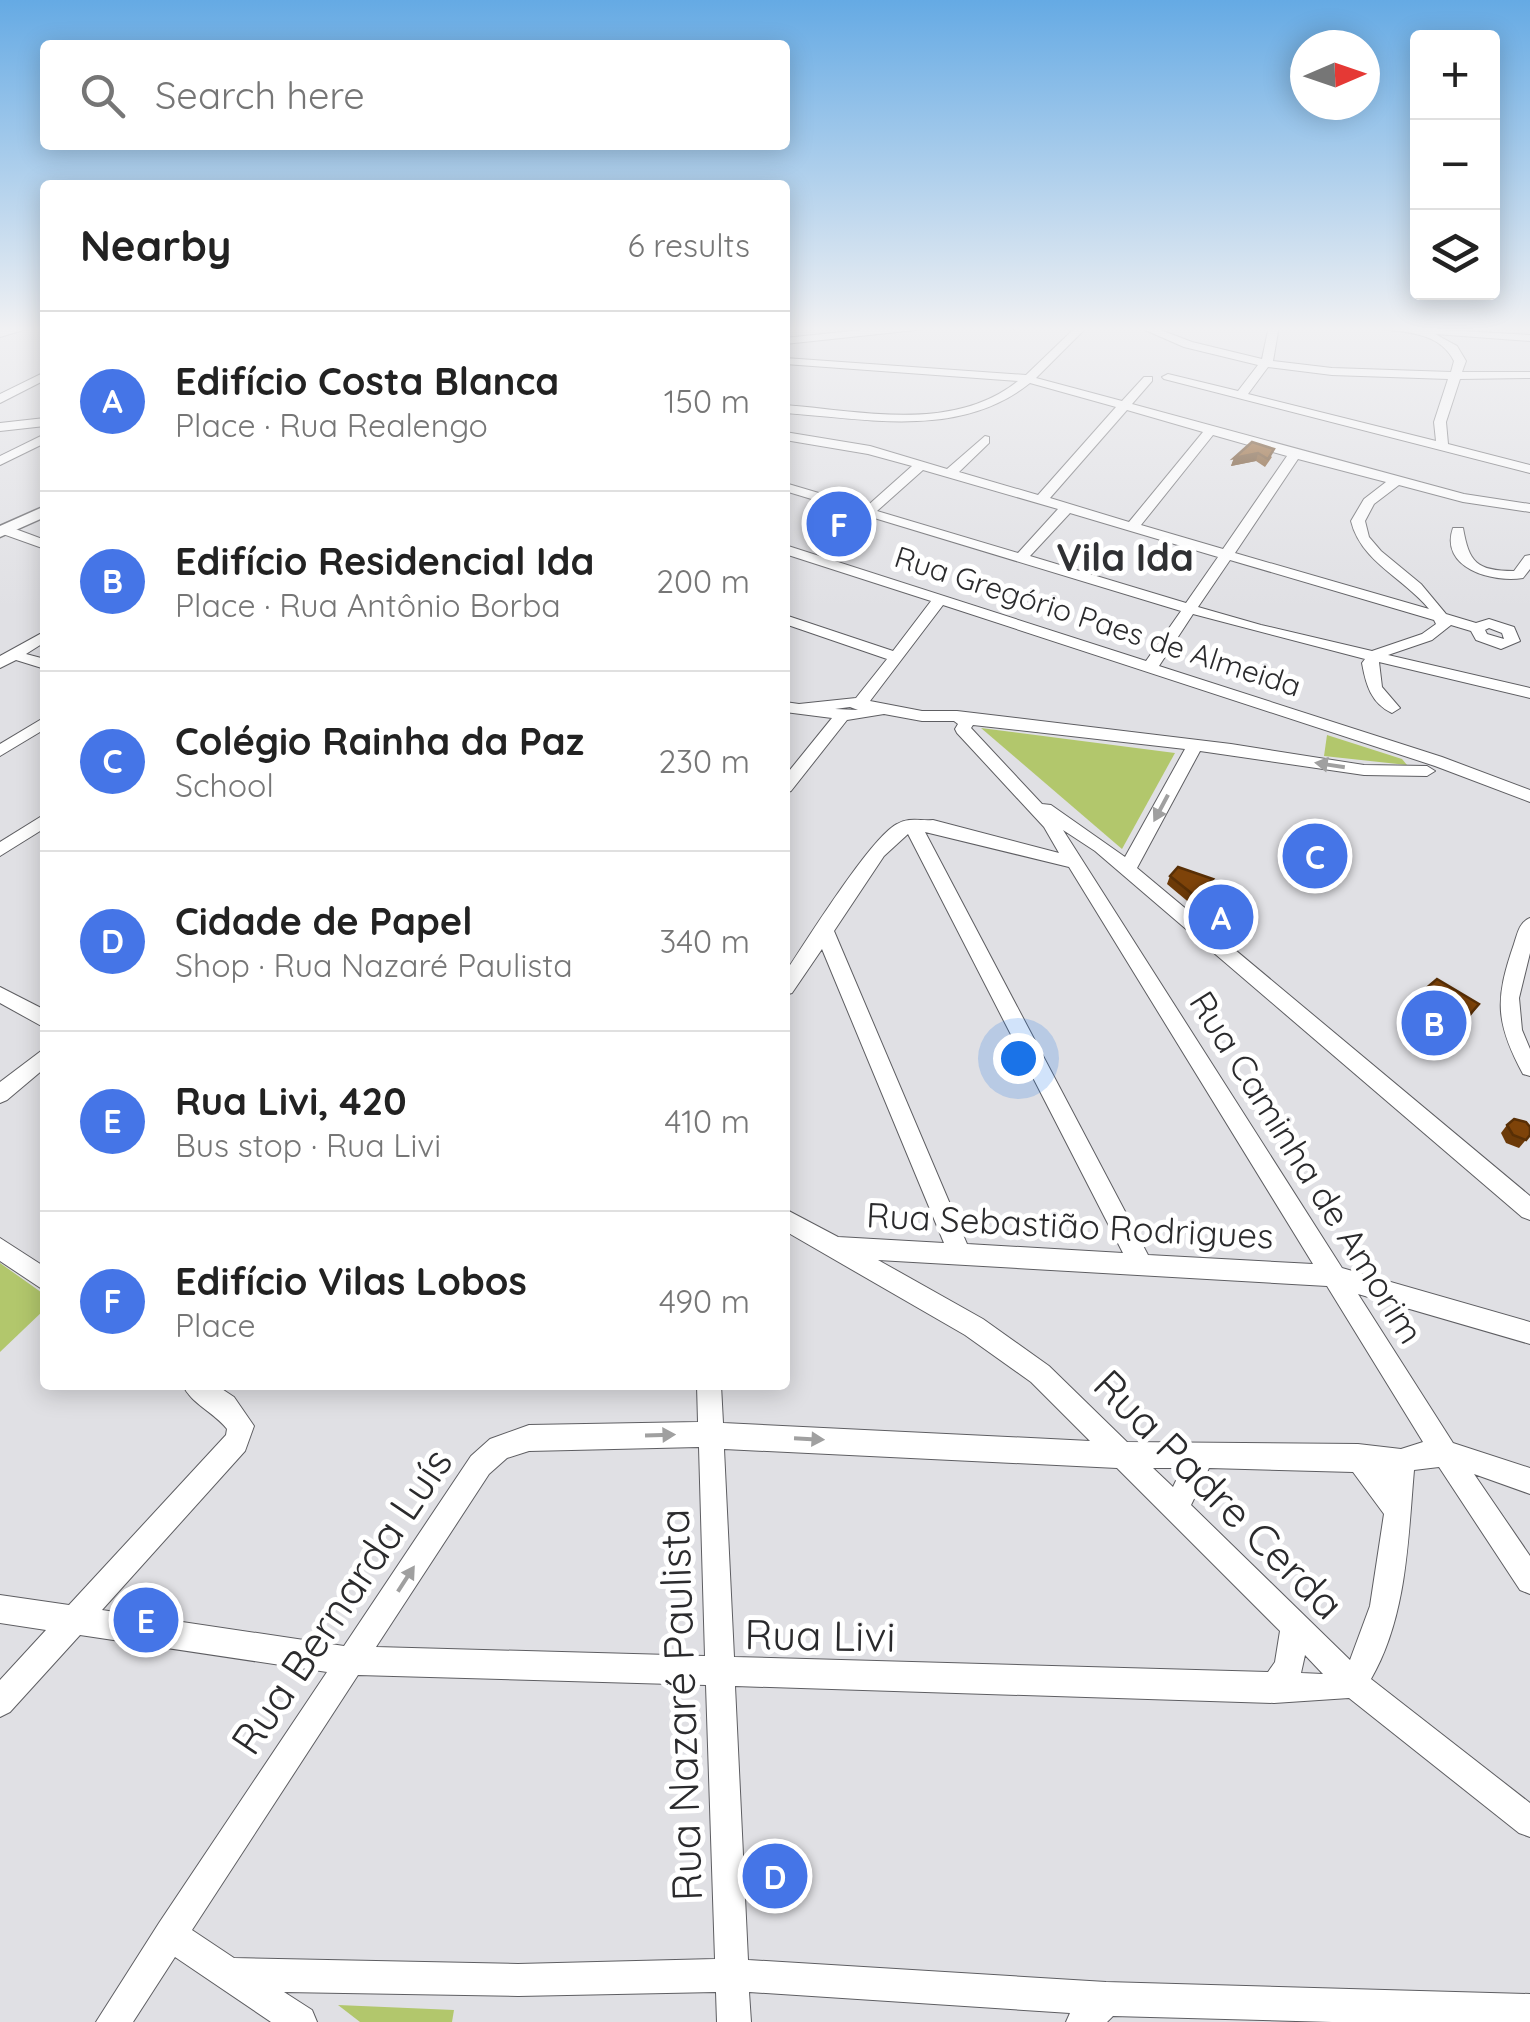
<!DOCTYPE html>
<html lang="en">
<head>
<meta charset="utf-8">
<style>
	:root { --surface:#fff; --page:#f6f6f6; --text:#222; --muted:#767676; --line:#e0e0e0; --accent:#4575e7 }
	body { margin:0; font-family:Quicksand,sans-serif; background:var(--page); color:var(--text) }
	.controls { position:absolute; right:30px; top:30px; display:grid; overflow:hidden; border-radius:10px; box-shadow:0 5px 25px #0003 }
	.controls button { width:90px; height:90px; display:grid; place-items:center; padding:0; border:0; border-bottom:2px solid var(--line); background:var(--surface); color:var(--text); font:50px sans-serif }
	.compass { position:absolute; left:1290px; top:30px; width:90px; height:90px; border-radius:50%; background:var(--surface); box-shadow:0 5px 25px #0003; rotate:88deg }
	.you { position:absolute; left:1018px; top:1058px; width:35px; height:35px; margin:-25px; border:8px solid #fff; border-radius:50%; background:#1a73e8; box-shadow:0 0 0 15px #1a73e833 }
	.badge { display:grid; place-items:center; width:65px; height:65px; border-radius:50%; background:var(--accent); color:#fff; font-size:32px; font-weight:700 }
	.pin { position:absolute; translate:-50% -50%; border:5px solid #fff; box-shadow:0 2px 10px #0006 }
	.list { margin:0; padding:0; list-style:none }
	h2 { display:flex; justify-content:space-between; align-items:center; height:130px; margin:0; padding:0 40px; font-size:42px }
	h2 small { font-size:32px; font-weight:400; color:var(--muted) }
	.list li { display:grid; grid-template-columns:65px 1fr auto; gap:30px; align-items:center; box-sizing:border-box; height:180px; padding:0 40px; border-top:2px solid var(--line) }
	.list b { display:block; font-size:38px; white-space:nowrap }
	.list p { margin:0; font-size:32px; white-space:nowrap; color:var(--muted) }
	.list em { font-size:32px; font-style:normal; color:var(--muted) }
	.icon { flex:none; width:55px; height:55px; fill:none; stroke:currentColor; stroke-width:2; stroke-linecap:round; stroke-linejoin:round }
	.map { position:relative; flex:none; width:1530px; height:2022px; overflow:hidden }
	.search { position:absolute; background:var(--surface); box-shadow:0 5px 25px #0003; left:40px; top:40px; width:750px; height:110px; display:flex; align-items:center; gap:25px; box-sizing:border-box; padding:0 35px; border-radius:10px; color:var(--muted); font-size:38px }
	.panel { position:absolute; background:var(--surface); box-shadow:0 5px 25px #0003; left:40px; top:180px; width:750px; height:1210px; border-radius:10px }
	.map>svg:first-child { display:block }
	.green { fill:#b2c76c }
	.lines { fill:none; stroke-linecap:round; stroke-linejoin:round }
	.minor-casing { stroke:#5e5e62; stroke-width:2 }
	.major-casing { stroke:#5e5e62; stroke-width:3 }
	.highway-casing { stroke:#5e5e62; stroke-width:2 }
	.minor { fill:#fff; fill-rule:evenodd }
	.major { fill:#fff; fill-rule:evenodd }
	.highway { fill:#fff; fill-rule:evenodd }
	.wall { fill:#6c3a08 }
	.shaded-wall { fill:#582f06 }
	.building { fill:#7e4309; stroke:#582f06; stroke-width:2.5 }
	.oneway { fill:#a0a0a0 }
	.labels { text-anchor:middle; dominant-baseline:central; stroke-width:10; stroke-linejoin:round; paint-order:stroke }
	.far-street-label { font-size:30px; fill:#2b2b2d; stroke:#fff }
	.street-label { font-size:35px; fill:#2b2b2d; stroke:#fff }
	.far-district-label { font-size:38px; font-weight:bold; fill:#303134; stroke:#fff }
	.near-street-label { font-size:42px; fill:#2b2b2d; stroke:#fff }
</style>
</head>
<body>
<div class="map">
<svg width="1530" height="2022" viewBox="0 0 1530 2022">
	<rect width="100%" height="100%" fill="#e0e0e4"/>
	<g class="green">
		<polygon points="981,728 1175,753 1122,849"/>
		<polygon points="1327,735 1402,759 1407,765 1324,756"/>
		<polygon points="0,1263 45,1295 45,1309 0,1352"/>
		<polygon points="338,2005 454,2010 452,2022 360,2022"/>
	</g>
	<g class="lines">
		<g class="minor-casing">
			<g id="minor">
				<polygon points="899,326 930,326 925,329 785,344 785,338"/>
				<path d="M1077,326H1088L1036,378L1122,401L1144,377H1152V381L1132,404L1464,494L1530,504V512L1463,502L1399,485L1374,504L1365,521L1369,537L1381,551L1421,584L1446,614L1476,623L1489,619L1514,627L1520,641L1501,649L1476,640L1471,631L1451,625L1432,640L1388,655L1530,688V698L1379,662L1382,687L1400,708L1392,713C1371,703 1366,685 1362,663L1365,659L1193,614L1159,666L1442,757L1530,790V802L1435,766L943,605L870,701L922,711H957L1231,744L1364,765L1427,766L1435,771L1427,776L1364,775L1200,751L1137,868L1530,1196V1220L1522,1217L1095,851L1063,830L1342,1268L1530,1322V1344L1358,1294L1453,1443L1530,1468V1494L1474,1474L1530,1556V1594L1520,1590L1439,1467L1414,1470C1408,1539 1407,1617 1371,1679L1530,1803V1837L1519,1833L1349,1698L1274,1703L735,1686L748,1960L1106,1982L1530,1994V2022H1332L1113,2016L1107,2022H1066L1070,2013L749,1992L751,2022H717L716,1992L518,1996L284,1992L312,2010L317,2022H271L175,1957L133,2022H96L159,1923L327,1672L80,1635L10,1712L0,1717V1680L46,1630L0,1623V1595L69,1605L226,1435L227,1429C215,1413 190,1403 183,1385H216L234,1397L254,1426L245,1451L102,1610L344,1646L471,1456L490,1439L529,1425L698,1422L697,1385H721L723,1423L1090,1441L1031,1382L965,1335L785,1231V1209L838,1237L944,1243L822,949L792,993L785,995V973C805,943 871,837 897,824C909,817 919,821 933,820L1059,853L1044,827L957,733L955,729L958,724L954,721H922L884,714L847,720L791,791L785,793V776L832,718L785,712V702L799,704L856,698L887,659L785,624V615L893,651L931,601L785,554V545L1146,661L1181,611L785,491V483L866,507L912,466L868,454L785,440V432L870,446L947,469L985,436L989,437V443L959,472L1038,495L1116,407L1030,383C960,439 868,419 785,413V405C862,411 953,433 1018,381L785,364V358L1026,375ZM1127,410L1203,432L1129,522L1050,498ZM1213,435L1287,456L1223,549L1141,525ZM1298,459L1386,482L1364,499L1351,521C1361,562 1404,578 1429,609L1235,553ZM923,470L1058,509L1018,553L877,511ZM1070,513L1218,557L1186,603L1030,556ZM1230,560L1434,620L1436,624L1422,634L1372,651L1261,625L1198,607ZM1489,628L1502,633L1504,639L1487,634L1485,630ZM850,707L858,710L835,709ZM973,725L1185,749L1125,857L1051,805L1042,804L971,728ZM925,832L1069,867L1313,1264L1148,1255ZM908,834L1123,1253L967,1244L834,931L884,856ZM878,1260L1327,1286L1423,1442L1401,1449L1358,1444L1127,1442L1049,1366L983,1319ZM699,1447L705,1656L376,1647L489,1474L507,1458L529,1451ZM724,1449L1117,1468L1280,1631L1275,1662L1268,1672L734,1657ZM1153,1468H1182L1173,1487ZM1209,1468L1353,1472L1384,1514L1370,1606L1350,1660L1191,1505ZM1305,1655L1323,1674L1301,1673ZM358,1675L706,1685L715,1959L518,1964L234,1958L192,1930Z"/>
				<path d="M1136,326H1150L1192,342L1262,359L1269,326H1279L1273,361L1332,368L1451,372L1454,361C1440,333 1408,332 1380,329L1375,326L1530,335V341L1435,334L1457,346L1466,361L1462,372H1530V378L1460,379L1446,422L1448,444L1530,465V473L1164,379L1162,377L1168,374L1238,391L1258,365L1184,347ZM1268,367L1332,375L1448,379L1434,422L1436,441L1248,394Z"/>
				<polygon points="45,372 45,380 0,403 0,394"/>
				<polygon points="45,418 45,426 0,431 0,423"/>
				<polygon points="45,434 45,443 0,465 0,456"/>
				<polygon points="0,527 10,527 45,540 45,549 0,533"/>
				<path d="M1453,528H1463C1469,562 1476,571 1514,571L1525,556L1530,555V569L1523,578C1492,583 1439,568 1453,528Z"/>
				<polygon points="40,634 45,636 45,642 26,654 45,659 45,669 16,660 0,668 0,656"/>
				<polygon points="45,717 45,729 0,756 0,744"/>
				<polygon points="45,814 45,828 0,856 0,842"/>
				<path d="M1530,918V953L1519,998L1522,1030L1530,1049V1076L1523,1074C1495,1022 1495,999 1514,944C1518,932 1519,923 1530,918Z"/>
				<polygon points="0,987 45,1010 45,1028 0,1003"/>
				<polygon points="45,1048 45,1068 7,1100 0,1103 0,1082"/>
				<polygon points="0,1238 45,1267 45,1291 0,1261"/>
			</g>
		</g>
		<g class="major-casing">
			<polygon id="major" points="45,506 45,517 0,537 0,526"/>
		</g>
		<g class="highway-casing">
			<polygon id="highway" points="29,326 27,329 0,337 0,327"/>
		</g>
		<use href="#minor" class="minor"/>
		<use href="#major" class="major"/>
		<use href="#highway" class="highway"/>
	</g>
	<g class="wall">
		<polygon points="1010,326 1073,326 1067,330 1037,327 1013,330"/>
		<polygon points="1252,442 1272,457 1265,467 1256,461 1231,466 1234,458"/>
		<polygon points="1170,876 1213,879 1210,887 1192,905 1167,884"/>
		<polygon points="1213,903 1254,914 1250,923 1235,931 1210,911"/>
		<polygon points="1405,1006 1470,1017 1443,1047 1398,1019"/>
		<polygon points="1507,1125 1530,1135 1519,1148 1506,1143 1501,1133"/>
	</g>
	<g class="shaded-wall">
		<polygon points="1014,326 1037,326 1013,330"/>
		<polygon points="1258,453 1256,461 1231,466 1234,458"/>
		<polygon points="1213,879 1210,887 1192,905 1195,896"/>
		<polygon points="1254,914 1250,923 1235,931 1238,922"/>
		<polygon points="1479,1004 1470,1017 1443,1047 1452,1035"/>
	</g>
	<g class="building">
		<polygon points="1252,442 1274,449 1268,459 1258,453 1234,458"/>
		<polygon points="1178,867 1213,879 1195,896 1170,876"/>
		<polygon points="1229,894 1254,914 1238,922 1213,903"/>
		<polygon points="1437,979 1479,1004 1452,1035 1405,1006"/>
		<polygon points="1514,1119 1526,1122 1530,1127 1530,1135 1526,1140 1513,1135 1507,1125"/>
	</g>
	<defs><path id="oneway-solid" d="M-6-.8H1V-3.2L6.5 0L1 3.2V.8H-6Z" transform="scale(2.5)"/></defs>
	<g class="oneway">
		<use href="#oneway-solid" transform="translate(1330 765) rotate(-171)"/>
		<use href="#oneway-solid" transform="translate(1161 808) rotate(118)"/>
		<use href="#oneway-solid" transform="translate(660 1435) rotate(-2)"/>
		<use href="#oneway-solid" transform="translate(809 1439) rotate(3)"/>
		<use href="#oneway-solid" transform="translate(406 1579) rotate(-57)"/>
	</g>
	<linearGradient id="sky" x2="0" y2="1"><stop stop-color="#65aae4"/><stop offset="0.54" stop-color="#f1f1f3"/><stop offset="1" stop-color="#f1f1f3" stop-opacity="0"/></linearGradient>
	<rect width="1530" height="609" fill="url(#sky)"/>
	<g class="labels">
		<g class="far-street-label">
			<text transform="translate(1098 621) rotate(18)">Rua Gregório Paes de Almeida</text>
		</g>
		<g class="street-label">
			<text transform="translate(1307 1167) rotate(58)">Rua Caminha de Amorim</text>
			<text transform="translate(1070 1225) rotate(3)">Rua Sebastião Rodrigues</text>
		</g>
		<g class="far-district-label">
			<text x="1125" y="557">Vila Ida</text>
		</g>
		<g class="near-street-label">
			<text transform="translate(1219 1494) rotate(45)">Rua Padre Cerda</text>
			<text transform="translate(341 1601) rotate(-56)">Rua Bernarda Luís</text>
			<text transform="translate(820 1635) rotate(1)">Rua Livi</text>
			<text transform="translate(680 1705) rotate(-92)">Rua Nazaré Paulista</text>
		</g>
	</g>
</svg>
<div class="controls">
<button>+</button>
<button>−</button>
<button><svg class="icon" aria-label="layers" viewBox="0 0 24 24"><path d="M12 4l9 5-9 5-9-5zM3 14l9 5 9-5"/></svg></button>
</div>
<svg class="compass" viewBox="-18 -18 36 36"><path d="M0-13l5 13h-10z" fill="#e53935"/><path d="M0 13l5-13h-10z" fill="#767676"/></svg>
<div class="you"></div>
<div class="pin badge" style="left:1221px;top:917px">A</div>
<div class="pin badge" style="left:1434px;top:1023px">B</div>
<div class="pin badge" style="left:1315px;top:856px">C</div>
<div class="pin badge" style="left:775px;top:1876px">D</div>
<div class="pin badge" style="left:146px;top:1620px">E</div>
<div class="pin badge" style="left:839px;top:524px">F</div>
<div class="search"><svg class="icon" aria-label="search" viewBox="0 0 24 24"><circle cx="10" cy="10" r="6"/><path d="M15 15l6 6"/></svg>Search here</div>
<section class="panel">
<h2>Nearby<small>6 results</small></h2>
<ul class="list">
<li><span class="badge">A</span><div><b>Edifício Costa Blanca</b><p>Place · Rua Realengo</p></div><em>150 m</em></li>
<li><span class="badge">B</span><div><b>Edifício Residencial Ida</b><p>Place · Rua Antônio Borba</p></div><em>200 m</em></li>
<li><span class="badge">C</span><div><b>Colégio Rainha da Paz</b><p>School</p></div><em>230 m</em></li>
<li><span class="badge">D</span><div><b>Cidade de Papel</b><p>Shop · Rua Nazaré Paulista</p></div><em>340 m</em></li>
<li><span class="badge">E</span><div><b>Rua Livi, 420</b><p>Bus stop · Rua Livi</p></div><em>410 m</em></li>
<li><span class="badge">F</span><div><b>Edifício Vilas Lobos</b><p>Place</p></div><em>490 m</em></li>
</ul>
</section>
</div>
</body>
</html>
